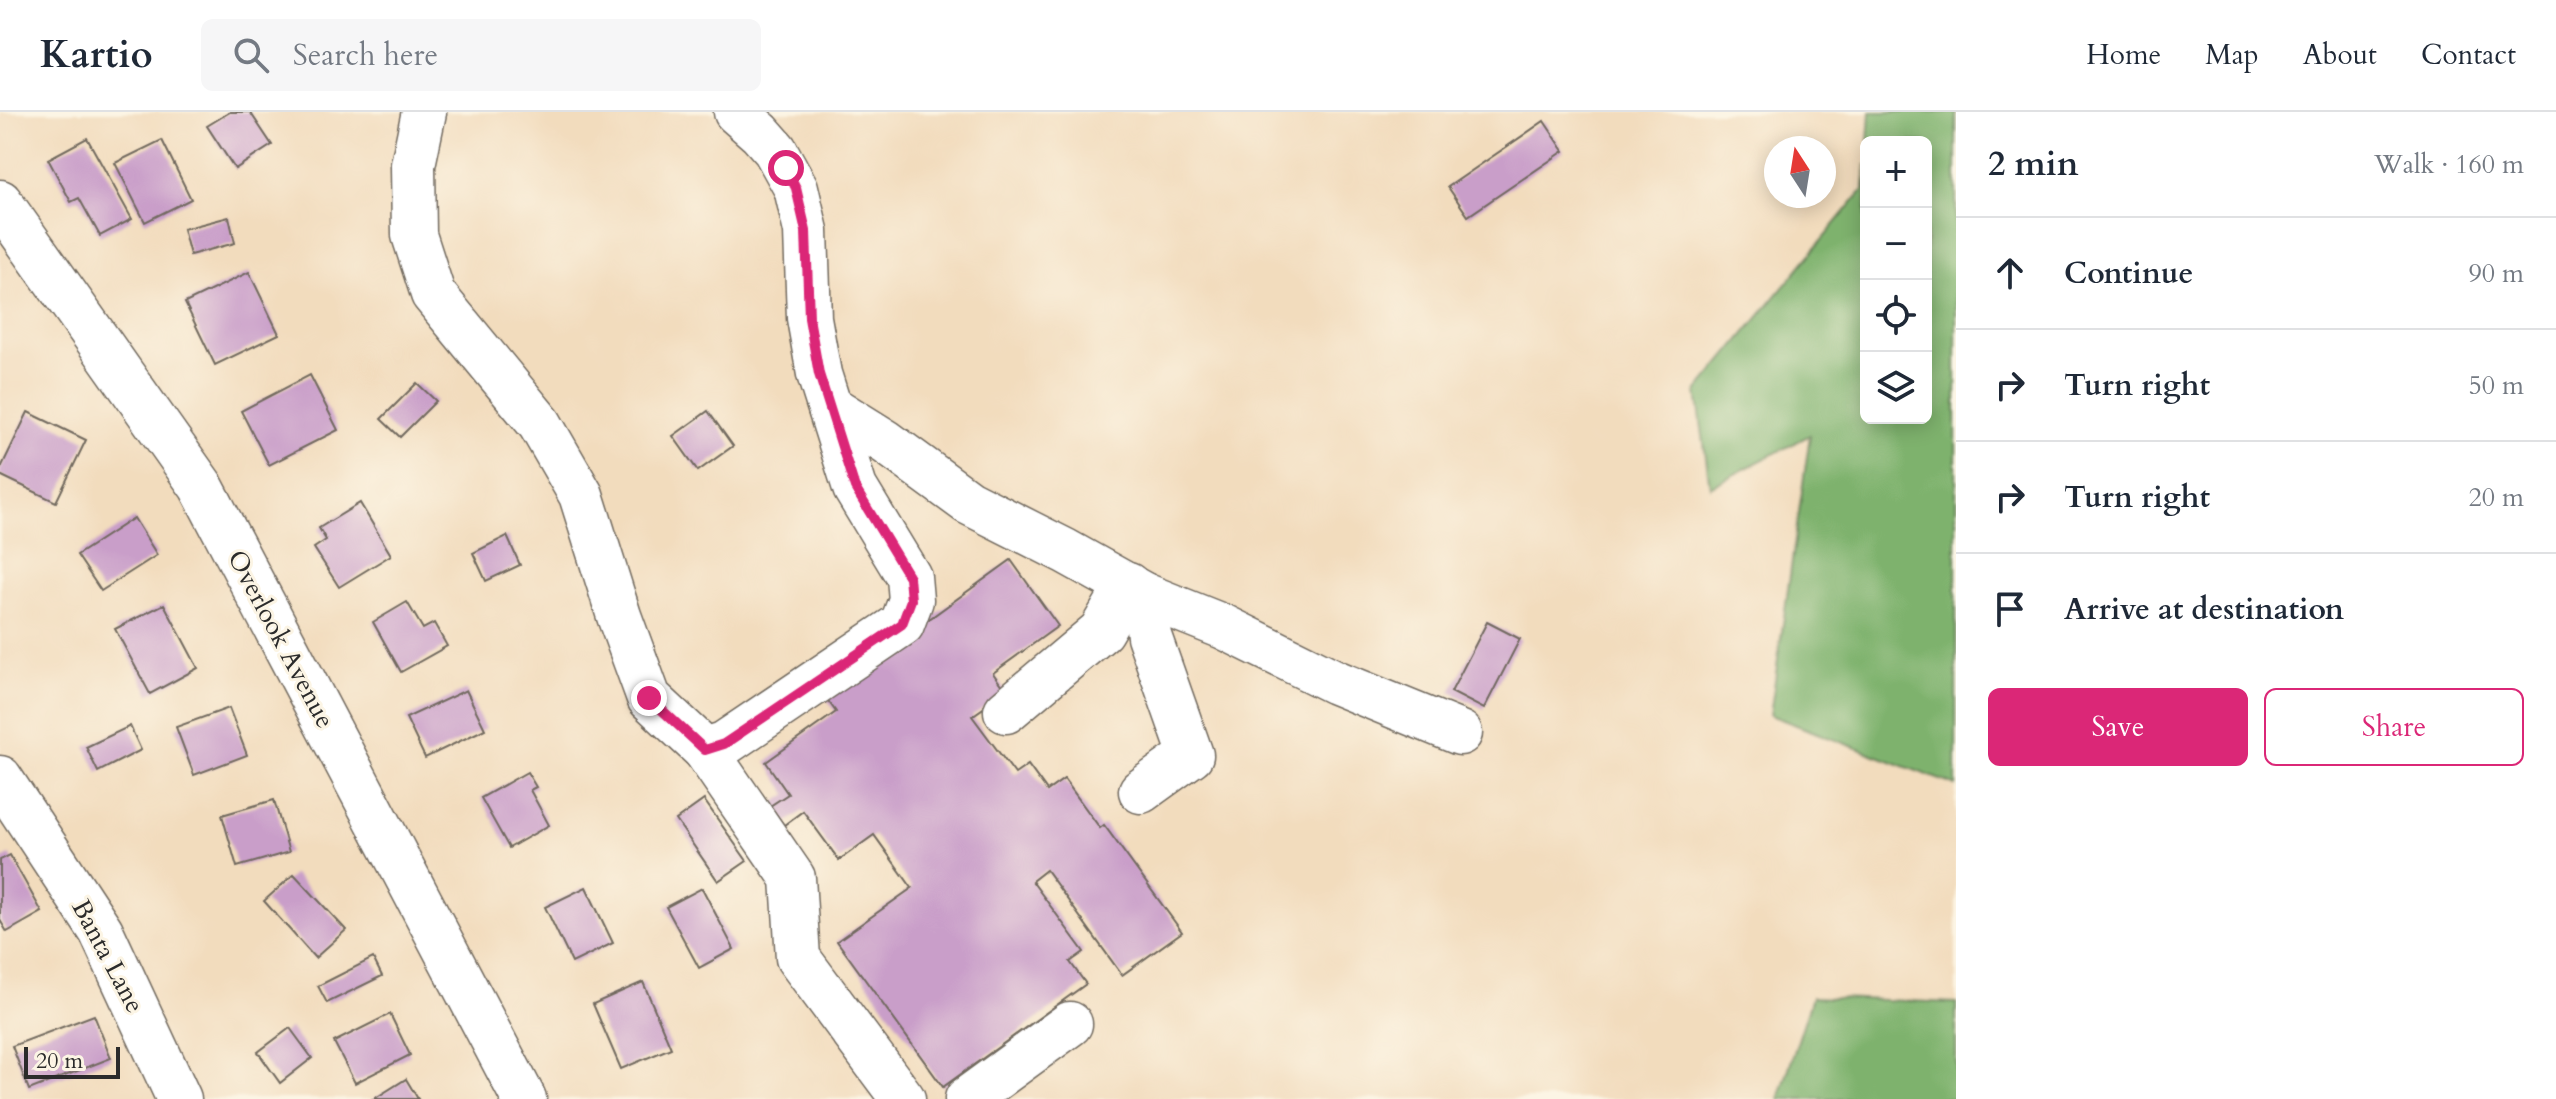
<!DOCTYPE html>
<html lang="en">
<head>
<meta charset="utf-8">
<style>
	:root { --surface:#fff; --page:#f6f6f7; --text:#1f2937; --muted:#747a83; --line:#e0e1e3; --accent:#db2777 }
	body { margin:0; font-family:Cardo,serif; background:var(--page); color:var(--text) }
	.controls { position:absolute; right:24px; top:24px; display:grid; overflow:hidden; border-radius:12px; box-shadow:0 4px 20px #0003 }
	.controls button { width:72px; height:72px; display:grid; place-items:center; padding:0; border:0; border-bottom:2px solid var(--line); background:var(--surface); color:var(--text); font:40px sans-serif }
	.compass { position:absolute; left:1764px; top:24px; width:72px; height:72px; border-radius:50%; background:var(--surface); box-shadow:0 4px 20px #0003; rotate:348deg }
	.scale { position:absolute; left:24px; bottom:20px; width:96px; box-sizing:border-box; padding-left:8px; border:4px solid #2b2b2b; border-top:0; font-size:22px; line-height:28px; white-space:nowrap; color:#2b2b2b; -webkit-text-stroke:6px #fcf5e5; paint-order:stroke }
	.stop { position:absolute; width:24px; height:24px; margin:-18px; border:6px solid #db2777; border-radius:50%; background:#fff }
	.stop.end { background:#db2777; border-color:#fff; box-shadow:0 2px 8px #0008 }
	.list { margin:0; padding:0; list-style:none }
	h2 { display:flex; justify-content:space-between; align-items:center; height:104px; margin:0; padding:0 32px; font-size:34px }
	h2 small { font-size:26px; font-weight:400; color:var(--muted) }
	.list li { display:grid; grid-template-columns:52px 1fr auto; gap:24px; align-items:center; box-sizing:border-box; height:112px; padding:0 32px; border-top:2px solid var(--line) }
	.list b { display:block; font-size:30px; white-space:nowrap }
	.list em { font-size:26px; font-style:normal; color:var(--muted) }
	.actions { display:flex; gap:16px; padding:24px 32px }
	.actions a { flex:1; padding:18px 0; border:2px solid var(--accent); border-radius:12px; text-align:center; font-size:28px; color:var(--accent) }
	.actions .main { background:var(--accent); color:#fff }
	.icon { flex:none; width:44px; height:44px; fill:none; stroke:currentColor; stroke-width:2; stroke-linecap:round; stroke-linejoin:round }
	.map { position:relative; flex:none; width:1956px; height:987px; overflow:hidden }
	header { display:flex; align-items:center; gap:48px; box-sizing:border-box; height:112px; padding:0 40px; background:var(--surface); border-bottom:2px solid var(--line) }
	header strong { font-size:38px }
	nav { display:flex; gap:44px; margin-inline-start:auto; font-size:28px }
	.search { width:560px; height:72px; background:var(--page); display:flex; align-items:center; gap:20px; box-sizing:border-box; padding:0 28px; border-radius:12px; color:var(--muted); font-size:30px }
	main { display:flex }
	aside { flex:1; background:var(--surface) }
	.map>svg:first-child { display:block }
	.forest { fill:#7eb26d; stroke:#546e4c; stroke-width:2 }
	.building { fill:#c99ec9 }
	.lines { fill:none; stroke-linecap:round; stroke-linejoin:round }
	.minor-casing { stroke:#71695e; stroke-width:47 }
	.minor { stroke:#fff; stroke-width:44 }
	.route { stroke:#db2777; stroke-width:10 }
	.labels { text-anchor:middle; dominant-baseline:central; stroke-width:6; stroke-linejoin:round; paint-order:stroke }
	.street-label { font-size:26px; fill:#2b2b2b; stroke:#fcf5e5 }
</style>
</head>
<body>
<header>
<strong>Kartio</strong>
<div class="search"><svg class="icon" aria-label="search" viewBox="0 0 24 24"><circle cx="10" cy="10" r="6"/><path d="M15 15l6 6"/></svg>Search here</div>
<nav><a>Home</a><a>Map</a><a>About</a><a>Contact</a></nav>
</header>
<main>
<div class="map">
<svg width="1956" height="987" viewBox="0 0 1956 987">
	<rect width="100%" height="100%" fill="#fcf5e5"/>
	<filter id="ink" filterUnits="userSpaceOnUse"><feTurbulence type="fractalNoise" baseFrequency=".0125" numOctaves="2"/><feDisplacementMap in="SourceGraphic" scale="16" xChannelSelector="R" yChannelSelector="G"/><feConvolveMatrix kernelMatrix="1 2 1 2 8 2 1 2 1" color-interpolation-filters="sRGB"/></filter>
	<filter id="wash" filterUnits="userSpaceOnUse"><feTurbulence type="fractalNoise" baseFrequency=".006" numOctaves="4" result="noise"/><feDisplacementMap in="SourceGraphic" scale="32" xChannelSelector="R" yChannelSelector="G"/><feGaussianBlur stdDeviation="1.8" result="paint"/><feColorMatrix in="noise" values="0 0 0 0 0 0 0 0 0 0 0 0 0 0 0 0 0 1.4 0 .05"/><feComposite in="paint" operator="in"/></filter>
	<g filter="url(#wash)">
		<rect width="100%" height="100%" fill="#f2dcbd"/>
		<g class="forest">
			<polygon points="1870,0 1956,0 1956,674 1770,603 1810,323 1710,375 1697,280 1864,77 1866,52 1866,306 1926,306 1926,30 1868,30"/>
			<polygon points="1812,885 1956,891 1956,987 1779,987"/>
		</g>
		<g id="blocks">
			<g class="building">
				<polygon points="230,0 250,0 272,33 235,57 207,14"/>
				<polygon points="1544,9 1564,39 1468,104 1448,75"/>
				<polygon points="87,26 132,107 100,124 79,86 71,90 48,47"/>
				<polygon points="162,28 191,87 145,110 115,51"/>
				<polygon points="229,105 235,131 190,143 183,117"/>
				<polygon points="249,160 279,222 215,253 185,191"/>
				<polygon points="310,263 338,318 269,353 241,299"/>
				<polygon points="417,271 436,289 400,325 381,307"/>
				<polygon points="708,299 733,334 698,359 673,324"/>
				<polygon points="28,300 86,328 56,390 0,363 0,358"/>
				<polygon points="360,391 391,443 339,475 314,436 326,428 319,416"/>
				<polygon points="134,406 157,443 101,479 77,443"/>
				<polygon points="507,424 520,453 486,469 473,441"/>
				<polygon points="1011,448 1058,514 993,561 1006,580 972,604 1015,662 1028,653 1047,679 1064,667 1100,716 1104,713 1182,820 1122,863 1046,758 1032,769 1084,840 1070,850 1086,872 943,975 837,829 912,776 874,723 839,748 803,699 784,713 770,694 788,682 766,650 836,600 824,583"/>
				<polygon points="407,490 423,517 434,511 447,534 401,560 373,510"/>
				<polygon points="164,492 198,556 150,582 115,517"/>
				<polygon points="1487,510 1520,527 1484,597 1451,580"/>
				<polygon points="466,578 485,617 425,646 406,606"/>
				<polygon points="229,596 247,643 194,663 176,615"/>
				<polygon points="130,614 141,638 98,660 86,635"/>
				<polygon points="527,660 536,675 530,678 549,713 509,736 481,686"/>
				<polygon points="274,688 289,740 237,755 222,703"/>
				<polygon points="704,688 747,749 718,769 676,708"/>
				<polygon points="10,743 42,800 7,820 0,808 0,748"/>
				<polygon points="294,762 346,818 315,846 264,789"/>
				<polygon points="586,775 613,831 572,851 545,795"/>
				<polygon points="702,776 734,837 699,856 666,795"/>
				<polygon points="373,846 382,864 327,891 318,874"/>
				<polygon points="643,870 671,936 621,957 593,892"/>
				<polygon points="390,902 410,943 355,971 334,930"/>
				<polygon points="94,903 111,946 29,978 12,934"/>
				<polygon points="290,916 312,946 280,971 258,940"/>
				<polygon points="406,967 418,987 374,987"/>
			</g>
		</g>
	</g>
	<g filter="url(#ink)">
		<use href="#blocks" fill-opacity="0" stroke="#71695e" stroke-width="2"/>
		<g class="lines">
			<g class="minor-casing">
				<g id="minor">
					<polyline points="424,0 413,53 414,123 433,182 540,312 581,383 619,504 649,586 705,638 724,632 902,512 911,488 909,465 855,376 819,262 809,206 806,119 796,76 775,38 760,21 736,0"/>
					<polyline points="0,90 201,374 524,987"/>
					<polyline points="830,295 886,330 968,390 1065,439 1144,483 1224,515 1335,570 1460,621"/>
					<polyline points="1006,599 1101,519 1128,473"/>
					<polyline points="705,638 793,766 798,846 903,987"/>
					<polyline points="0,666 101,819 179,987"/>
					<polyline points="1141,679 1191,643 1149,524 1144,483"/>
					<polyline points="967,987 1070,912"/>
				</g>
			</g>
			<use href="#minor" class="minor"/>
		</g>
	</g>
	<g class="lines" filter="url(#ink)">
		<polyline class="route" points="649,586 705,638 724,632 902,512 911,488 909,465 855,376 819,262 809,206 806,119 796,76 786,56"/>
	</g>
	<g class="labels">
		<g class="street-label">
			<text transform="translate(281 527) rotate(62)">Overlook Avenue</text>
			<text transform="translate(108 844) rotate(62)">Banta Lane</text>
		</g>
	</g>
</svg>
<div class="controls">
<button>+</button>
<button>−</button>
<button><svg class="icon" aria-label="locate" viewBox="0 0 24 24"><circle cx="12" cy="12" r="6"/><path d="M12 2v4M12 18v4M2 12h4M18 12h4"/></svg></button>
<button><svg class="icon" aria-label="layers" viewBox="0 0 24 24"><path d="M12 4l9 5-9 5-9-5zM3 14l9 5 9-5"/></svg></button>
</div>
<svg class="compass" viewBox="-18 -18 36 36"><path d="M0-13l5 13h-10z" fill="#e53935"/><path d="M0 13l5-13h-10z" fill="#747a83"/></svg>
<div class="scale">20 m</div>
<div class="stop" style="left:786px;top:56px"></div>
<div class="stop end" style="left:649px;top:586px"></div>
</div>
<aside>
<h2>2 min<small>Walk · 160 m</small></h2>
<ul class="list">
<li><svg class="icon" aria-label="ahead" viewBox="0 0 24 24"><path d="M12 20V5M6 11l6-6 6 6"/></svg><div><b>Continue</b></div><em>90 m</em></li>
<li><svg class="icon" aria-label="right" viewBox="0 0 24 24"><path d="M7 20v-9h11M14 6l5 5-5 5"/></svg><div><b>Turn right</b></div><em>50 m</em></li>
<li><svg class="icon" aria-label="right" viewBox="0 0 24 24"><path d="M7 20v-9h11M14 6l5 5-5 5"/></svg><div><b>Turn right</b></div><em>20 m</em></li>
<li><svg class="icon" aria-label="arrive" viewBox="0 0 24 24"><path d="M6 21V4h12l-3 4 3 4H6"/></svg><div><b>Arrive at destination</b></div></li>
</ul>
<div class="actions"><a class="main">Save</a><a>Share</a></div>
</aside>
</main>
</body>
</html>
